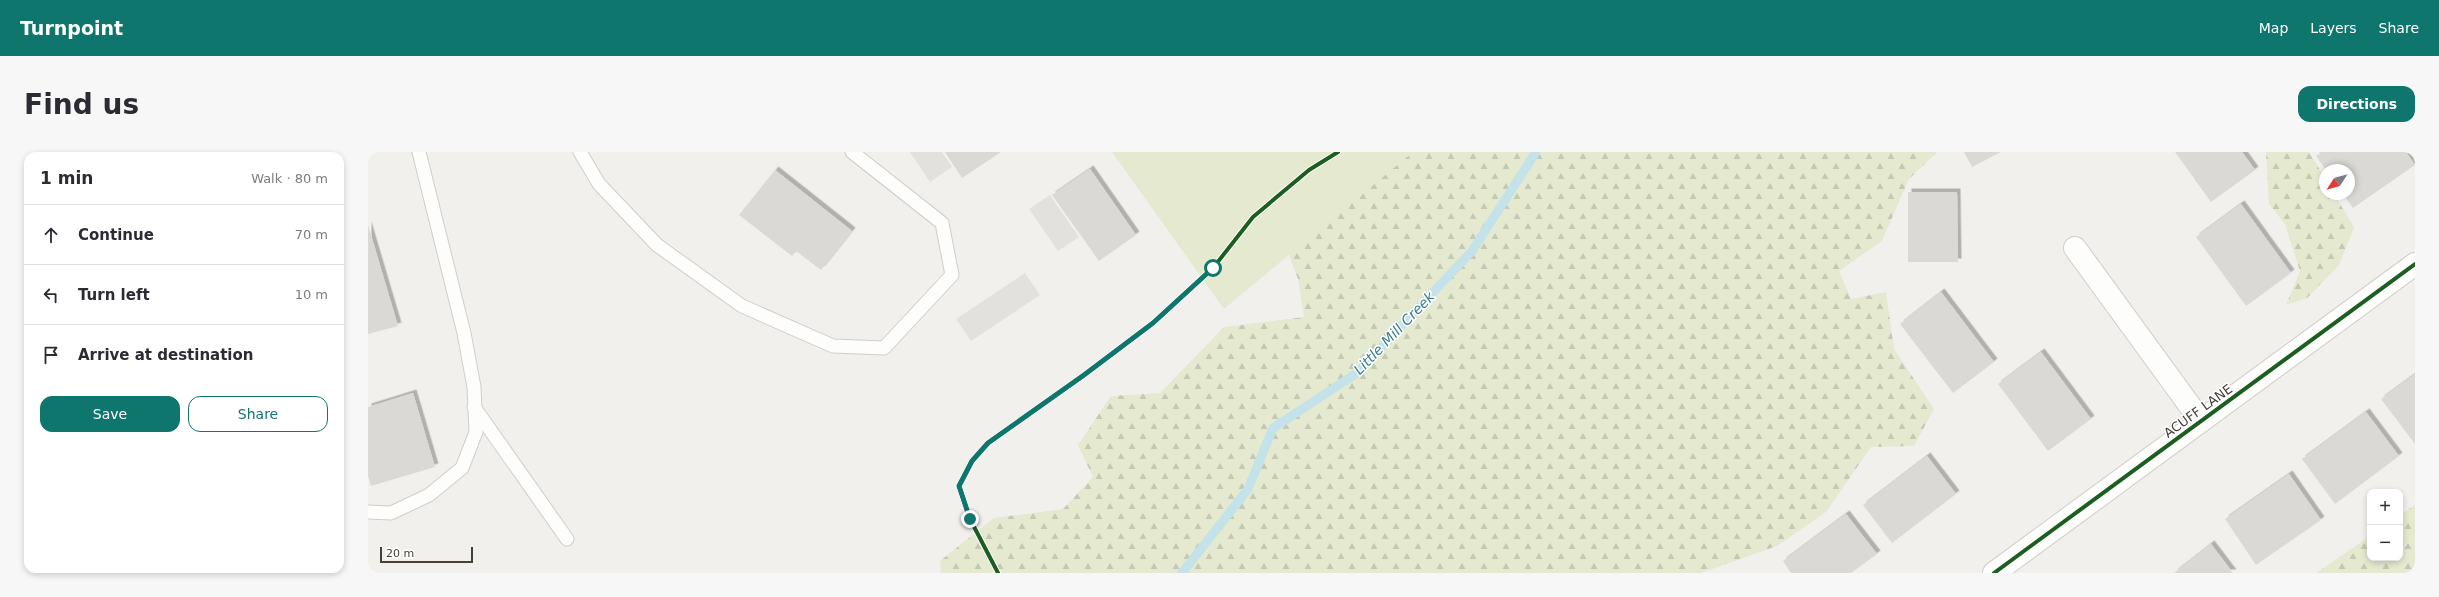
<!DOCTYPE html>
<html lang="en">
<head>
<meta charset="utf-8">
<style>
	:root { --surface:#fff; --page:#f7f7f7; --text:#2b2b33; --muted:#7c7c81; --line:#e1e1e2; --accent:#0f766e }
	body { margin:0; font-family:"DejaVu Sans",sans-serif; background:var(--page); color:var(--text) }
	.controls { position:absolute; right:12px; bottom:12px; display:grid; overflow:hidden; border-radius:8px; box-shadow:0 2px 6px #0003 }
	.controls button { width:36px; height:36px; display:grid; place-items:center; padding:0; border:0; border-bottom:1px solid var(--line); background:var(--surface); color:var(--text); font:20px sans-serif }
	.compass { position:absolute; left:1951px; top:12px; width:36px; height:36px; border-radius:50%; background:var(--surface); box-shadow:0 2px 6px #0003; rotate:234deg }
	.scale { position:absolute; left:12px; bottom:10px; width:93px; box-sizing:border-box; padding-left:4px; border:2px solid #47403a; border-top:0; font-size:11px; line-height:14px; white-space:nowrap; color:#47403a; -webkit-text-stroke:3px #fff; paint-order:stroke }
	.stop { position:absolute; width:12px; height:12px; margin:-9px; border:3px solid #0f766e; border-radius:50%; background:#fff }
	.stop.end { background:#0f766e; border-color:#fff; box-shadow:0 1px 4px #0008 }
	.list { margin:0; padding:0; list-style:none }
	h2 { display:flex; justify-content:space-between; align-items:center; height:52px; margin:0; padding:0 16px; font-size:17px }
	h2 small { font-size:13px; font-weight:400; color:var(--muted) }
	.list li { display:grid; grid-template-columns:26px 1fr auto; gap:12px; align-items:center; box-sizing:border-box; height:60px; padding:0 16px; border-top:1px solid var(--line) }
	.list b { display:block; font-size:15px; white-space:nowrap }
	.list em { font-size:13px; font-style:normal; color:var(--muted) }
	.actions { display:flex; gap:8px; padding:12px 16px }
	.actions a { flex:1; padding:9px 0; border:1px solid var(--accent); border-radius:12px; text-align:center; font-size:14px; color:var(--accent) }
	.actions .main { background:var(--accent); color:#fff }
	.icon { flex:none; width:22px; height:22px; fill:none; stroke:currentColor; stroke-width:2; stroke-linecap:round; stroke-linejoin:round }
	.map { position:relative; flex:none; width:2047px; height:421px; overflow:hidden; border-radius:12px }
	header { display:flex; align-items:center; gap:24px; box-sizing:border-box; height:56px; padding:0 20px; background:var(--accent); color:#fff }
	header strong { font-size:19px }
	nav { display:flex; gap:22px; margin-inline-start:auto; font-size:14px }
	.intro { display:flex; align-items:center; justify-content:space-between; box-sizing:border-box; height:96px; padding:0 24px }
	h1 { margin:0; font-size:28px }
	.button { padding:10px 18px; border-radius:12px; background:var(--accent); color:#fff; font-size:14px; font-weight:700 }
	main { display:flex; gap:24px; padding:0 24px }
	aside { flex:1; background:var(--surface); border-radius:12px; box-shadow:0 2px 6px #0003 }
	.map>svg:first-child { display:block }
	.forest { fill:url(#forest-firs) }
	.green { fill:#e4e9d0 }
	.parking { fill:#e3e1de }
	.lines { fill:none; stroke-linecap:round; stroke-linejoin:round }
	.stream { stroke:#c3e2ea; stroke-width:9 }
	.building { fill:#dbd9d6; filter:url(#shadow) }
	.service-casing { stroke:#d0cdcb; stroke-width:15 }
	.minor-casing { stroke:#d0cdcb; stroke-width:24 }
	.service { stroke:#fdfdfc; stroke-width:13 }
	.minor { stroke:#fdfdfc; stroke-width:22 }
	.cycleway-casing { stroke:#fff; stroke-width:6 }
	.cycleway { stroke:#1b5e20; stroke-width:4 }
	.route { stroke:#0f766e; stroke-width:5 }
	.labels { text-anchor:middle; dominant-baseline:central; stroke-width:3; stroke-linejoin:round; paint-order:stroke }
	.street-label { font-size:13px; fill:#47403a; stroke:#fff }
	.water-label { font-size:14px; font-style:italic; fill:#377c91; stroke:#fff }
</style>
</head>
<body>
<header>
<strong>Turnpoint</strong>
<nav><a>Map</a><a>Layers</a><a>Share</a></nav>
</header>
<div class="intro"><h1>Find us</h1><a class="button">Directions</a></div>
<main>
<aside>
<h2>1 min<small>Walk · 80 m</small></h2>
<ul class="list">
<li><svg class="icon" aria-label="ahead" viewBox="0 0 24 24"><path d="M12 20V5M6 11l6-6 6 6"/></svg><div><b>Continue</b></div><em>70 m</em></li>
<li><svg class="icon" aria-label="left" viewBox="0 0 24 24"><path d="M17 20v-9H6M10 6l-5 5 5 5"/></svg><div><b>Turn left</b></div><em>10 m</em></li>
<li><svg class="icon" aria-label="arrive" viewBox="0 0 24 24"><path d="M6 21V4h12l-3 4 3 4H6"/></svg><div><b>Arrive at destination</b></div></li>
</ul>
<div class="actions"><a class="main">Save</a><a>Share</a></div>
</aside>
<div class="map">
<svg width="2047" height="421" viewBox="0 0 2047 421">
	<defs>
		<pattern id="forest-firs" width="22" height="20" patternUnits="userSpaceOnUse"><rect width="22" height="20" fill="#e4e9d0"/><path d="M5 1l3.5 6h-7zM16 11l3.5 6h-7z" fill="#c5c9b3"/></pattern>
		<filter id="shadow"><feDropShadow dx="3.5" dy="-3.5" stdDeviation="0" flood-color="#0004"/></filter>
	</defs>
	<rect width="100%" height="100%" fill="#f2f0ed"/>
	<g class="forest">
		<polygon points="1004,0 1569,0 1541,27 1514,89 1471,119 1483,147 1518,140 1526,197 1566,257 1546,294 1503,295 1458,360 1409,394 1333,421 573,421 572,409 626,366 695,357 725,325 710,293 743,244 792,241 856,175 936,165 930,127 909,72"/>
		<polygon points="1898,0 1941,0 1957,26 1957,42 1966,42 1986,75 1971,113 1939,146 1918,153 1932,119 1917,72 1901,52"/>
		<polygon points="2047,353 2047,421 1948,421 2002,384 2002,406 2032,406 2032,363"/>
	</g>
	<polygon class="green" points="744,0 1045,0 856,157"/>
	<g class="parking">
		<polygon points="542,0 574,0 584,15 562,30"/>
		<polygon points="682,43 711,85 690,99 661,57"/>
		<polygon points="657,121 672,143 603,189 588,167"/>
	</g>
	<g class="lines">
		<polyline class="stream" points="814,421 880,337 905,276 989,221 1104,99 1168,0"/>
	</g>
	<g class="building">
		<polygon points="577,0 633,0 594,26"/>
		<polygon points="1596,0 1633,0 1604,15"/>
		<polygon points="1807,0 1874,0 1887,18 1843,50"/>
		<polygon points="1954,0 2038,0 2047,13 1985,56 1975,42 1981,42 1981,18 1958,18 1948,4"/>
		<polygon points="722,17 768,83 731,109 684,43"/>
		<polygon points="407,18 484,79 453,118 428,99 424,104 371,63"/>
		<polygon points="1540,40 1589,40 1590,110 1540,110"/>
		<polygon points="1873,52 1923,121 1878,154 1828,85"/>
		<polygon points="0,73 30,174 0,182"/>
		<polygon points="1573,140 1626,210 1585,241 1532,172"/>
		<polygon points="1673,200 1723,267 1680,299 1630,232"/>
		<polygon points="2047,222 2047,292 2013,247"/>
		<polygon points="45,241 67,315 3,334 0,324 0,255"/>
		<polygon points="1998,260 2031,304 1967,352 1934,307"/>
		<polygon points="1559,304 1588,342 1524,391 1495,353"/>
		<polygon points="1921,322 1953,368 1888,413 1857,367"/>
		<polygon points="1478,362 1509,402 1483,421 1423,421 1415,409"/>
		<polygon points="1843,392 1865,421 1806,421"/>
	</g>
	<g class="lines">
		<g class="service-casing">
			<g id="service">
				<polyline points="212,0 231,32 289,93 374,154 465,194 516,196 584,123 574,71 484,0"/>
				<polyline points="106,255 199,387"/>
				<polyline points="0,360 23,361 61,343 94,316 108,280 106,235 96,181 51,0"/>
			</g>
		</g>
		<g class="minor-casing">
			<g id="minor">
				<polyline points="1707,96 1833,269"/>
				<polyline points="1626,421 2047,112"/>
			</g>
		</g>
		<use href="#service" class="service"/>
		<use href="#minor" class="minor"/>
		<g class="cycleway-casing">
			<g id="cycleway">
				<polyline points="630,421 602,367 591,334 604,309 620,291 716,223 785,171 845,116 885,65 941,18 970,0"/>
				<polyline points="1626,421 2047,112"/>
			</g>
		</g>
		<use href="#cycleway" class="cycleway"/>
	</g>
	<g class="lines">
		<polyline class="route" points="602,367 591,334 604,309 620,291 716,223 785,171 845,116"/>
	</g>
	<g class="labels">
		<g class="street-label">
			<text transform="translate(1830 259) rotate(-36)">ACUFF LANE</text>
		</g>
		<g class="water-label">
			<text transform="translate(1026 181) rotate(-46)">Little Mill Creek</text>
		</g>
	</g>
</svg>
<div class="controls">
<button>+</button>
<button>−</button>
</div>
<svg class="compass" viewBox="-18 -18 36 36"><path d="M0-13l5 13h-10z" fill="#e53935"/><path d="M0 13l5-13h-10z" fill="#7c7c81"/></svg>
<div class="scale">20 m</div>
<div class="stop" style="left:845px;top:116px"></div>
<div class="stop end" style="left:602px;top:367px"></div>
</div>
</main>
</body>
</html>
